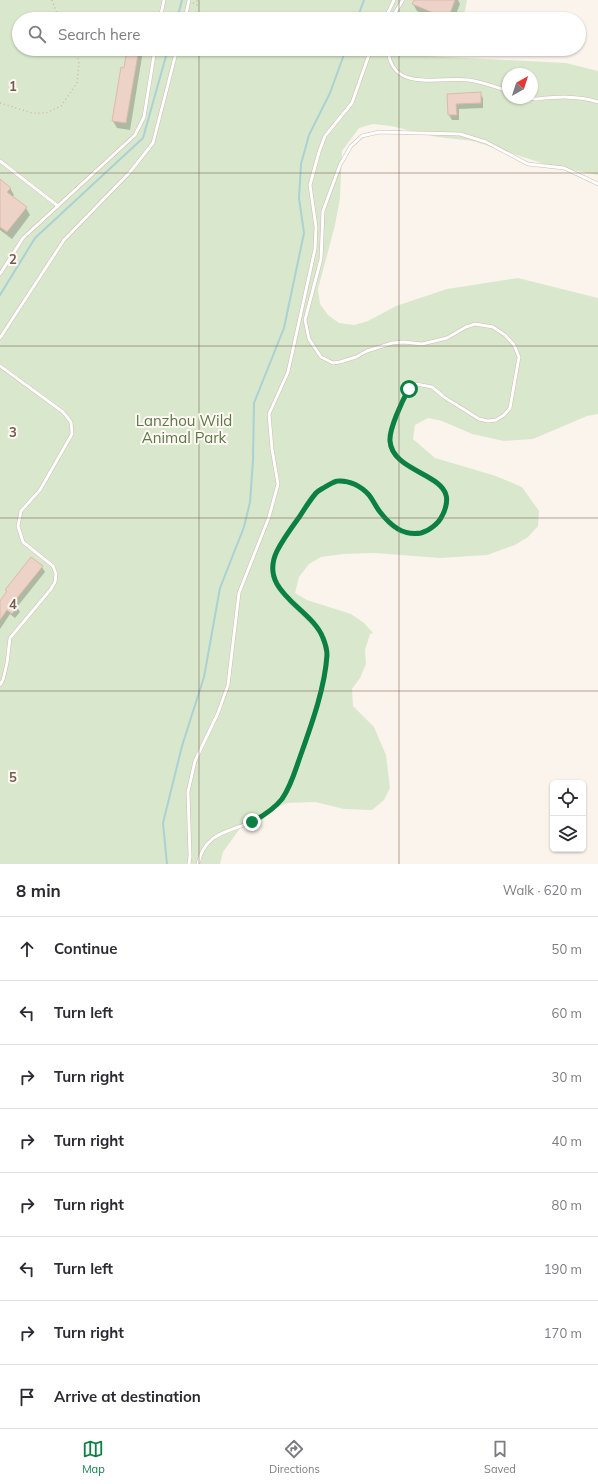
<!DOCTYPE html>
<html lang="en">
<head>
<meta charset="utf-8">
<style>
	:root { --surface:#fff; --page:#f7f7f7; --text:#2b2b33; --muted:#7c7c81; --line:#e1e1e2; --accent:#0b8043 }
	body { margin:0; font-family:Mulish,sans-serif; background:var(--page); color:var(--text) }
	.controls { position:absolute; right:12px; bottom:12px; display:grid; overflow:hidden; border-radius:6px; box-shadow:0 1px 3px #0004 }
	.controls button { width:36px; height:36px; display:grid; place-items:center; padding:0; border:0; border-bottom:1px solid var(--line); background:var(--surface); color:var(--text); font:20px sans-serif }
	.compass { position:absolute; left:502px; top:68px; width:36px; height:36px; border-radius:50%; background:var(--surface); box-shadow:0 1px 3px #0004; rotate:39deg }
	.stop { position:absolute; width:12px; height:12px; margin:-9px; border:3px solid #0b8043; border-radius:50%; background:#fff }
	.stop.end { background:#0b8043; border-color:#fff; box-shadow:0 1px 4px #0008 }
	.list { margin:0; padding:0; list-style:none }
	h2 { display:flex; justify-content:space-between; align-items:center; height:52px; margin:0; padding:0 16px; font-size:17px }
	h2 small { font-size:13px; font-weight:400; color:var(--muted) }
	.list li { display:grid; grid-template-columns:26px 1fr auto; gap:12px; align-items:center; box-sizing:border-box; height:64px; padding:0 16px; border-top:1px solid var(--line) }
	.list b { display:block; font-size:15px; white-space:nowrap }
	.list em { font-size:13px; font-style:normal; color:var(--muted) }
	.icon { flex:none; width:22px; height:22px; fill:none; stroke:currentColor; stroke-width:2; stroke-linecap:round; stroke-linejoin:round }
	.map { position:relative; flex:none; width:598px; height:864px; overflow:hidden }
	.search { position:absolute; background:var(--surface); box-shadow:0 1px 3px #0004; left:12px; right:12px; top:12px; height:44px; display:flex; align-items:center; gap:10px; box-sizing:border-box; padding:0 14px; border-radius:22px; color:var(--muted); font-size:15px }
	.sheet { height:564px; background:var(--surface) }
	nav { display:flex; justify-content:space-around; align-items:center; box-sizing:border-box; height:56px; border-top:1px solid var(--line); background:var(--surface); font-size:11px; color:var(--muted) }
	nav a { display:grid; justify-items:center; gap:2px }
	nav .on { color:var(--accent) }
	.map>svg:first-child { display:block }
	.green { fill:#d9e8cc; fill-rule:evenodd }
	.shadow { fill:#0003 }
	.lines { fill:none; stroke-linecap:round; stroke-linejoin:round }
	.stream { stroke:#aad1d4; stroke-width:2 }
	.building { fill:#edd3c7; stroke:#deb9a9 }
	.service-casing { stroke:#ccbcb3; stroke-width:4 }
	.path { stroke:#d3b6a9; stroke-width:1.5; stroke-dasharray:1 3; stroke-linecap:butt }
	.service { stroke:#fff; stroke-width:3 }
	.route { stroke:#0b8043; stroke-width:5 }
	.grid { fill:none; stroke:#745b51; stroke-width:1; stroke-opacity:0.55 }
	.labels { text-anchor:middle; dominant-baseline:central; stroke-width:4; stroke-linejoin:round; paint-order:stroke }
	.park-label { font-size:15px; fill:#5c784a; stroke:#fef8f3 }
	.grid-label { font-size:13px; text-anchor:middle; font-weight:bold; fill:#745b51; stroke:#fef8f3; stroke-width:4; stroke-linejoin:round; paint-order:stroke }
</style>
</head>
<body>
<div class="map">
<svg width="598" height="864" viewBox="0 0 598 864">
	<rect width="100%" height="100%" fill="#fbf4ec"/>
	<path class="green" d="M0,0H467L465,11L455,19H19V49H408L412,53L427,56L566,63L598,71V175L551,166L473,141L437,137L391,126L373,124L359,128L342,151L340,198L335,225L318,289L320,304L328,315L339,323L354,325L368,321L396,306L447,289L518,278L598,298V414L587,416L533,439L504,441L472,434L442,421L428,418L415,425L413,439L435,458L496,476L522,487L539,511L538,526L528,537L515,545L487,555L440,558L375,553L343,554L321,557L309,564L299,577L295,593L307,600L351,614L364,623L373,633L370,634L365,650L366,664L360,678L352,689L353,706L374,727L386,755L390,788L384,800L372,810L344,809L315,802L286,803L241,827L223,852L220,864H0ZM508,74H532V98H508Z"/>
	<g class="shadow">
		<polygon points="415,0 458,0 460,4 454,19 436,19 417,11 413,4"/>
		<polygon points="128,49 138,50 142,57 130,130 117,128 113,121"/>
		<polygon points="480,93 483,98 483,108 459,109 459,120 452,120 449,115 448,95"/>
		<polygon points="0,181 10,188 14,195 12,197 26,208 30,215 12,239 0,230"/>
		<polygon points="42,567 45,572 17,607 20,612 15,618 10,614 0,629 0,602 7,592 6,590"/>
	</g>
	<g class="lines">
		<g class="stream">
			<polyline points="177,19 182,0"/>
			<polyline points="357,19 364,0"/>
			<polyline points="0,295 35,238 143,138 168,49"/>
			<polyline points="167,864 163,823 182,746 204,677 220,588 244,527 250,502 253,460 254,403 284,328 304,233 299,198 301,164 309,135 330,93 346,49"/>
		</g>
	</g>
	<g class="building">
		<polygon points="414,0 455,0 448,19 412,4"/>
		<polygon points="127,49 139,49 126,123 112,121 121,67 124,68"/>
		<polygon points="481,92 481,103 456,104 457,115 448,115 447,94"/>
		<polygon points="0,179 11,188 7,192 27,207 7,232 0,227"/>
		<polygon points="31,557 43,566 13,603 18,606 12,614 7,610 0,620 0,601 7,591 5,590"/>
	</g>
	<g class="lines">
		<g class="service-casing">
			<g id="service">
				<polyline points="160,19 164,0"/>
				<polyline points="185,19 189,0"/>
				<polyline points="385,19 394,0"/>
				<polyline points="391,19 403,0"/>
				<path d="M388,49C391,94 441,76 469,80C482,82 496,87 508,91"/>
				<path d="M531,98L535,99C557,97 577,95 598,102"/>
				<polyline points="0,161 58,206"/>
				<polyline points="0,274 23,238 135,135 144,117 155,49"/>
				<polyline points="0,338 64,240 130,172 153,143 177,49"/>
				<polyline points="0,366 63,412 71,422 72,434 40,490 21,511 18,526 23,542 53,566 56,574 55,582 51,589 10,638 7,663 3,680 0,685"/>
				<polyline points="189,864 190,856 188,792 195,761 218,713 228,685 239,593 269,517 278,484 272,449 269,414 288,372 315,249 316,227 310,185 319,152 325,136 352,103 371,49"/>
				<path d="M198,864C205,829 235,832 260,818C268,813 275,807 281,800C291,788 295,771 300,757C310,728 320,700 325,670C334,620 294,619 277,582C275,578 272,572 273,567C274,554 282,543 289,532C295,523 311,497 319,491C329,483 336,481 348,482C350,483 353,483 355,484C378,494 383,537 416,534C424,533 431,529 437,523C441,518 444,513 446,506C454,476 394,473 390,443C389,434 393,425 397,417C401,404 405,392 416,384L432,387L444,397L479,419L488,421L496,420L504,415L510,408L519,357L514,345L505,335L493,327L475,324L466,327L447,338L422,344L404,342L392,343L367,351L356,357L340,362L333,363L321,357L309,339L305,320L321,259L323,211L340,165L351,146L362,136L379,132L460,134L486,142L528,164L564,168L598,184"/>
			</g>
		</g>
		<g class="path">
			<polyline points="52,0 59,19"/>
			<polyline points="193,3 197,5 197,0"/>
			<polyline points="0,103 32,113 46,113 61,106 77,83 79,63 76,49"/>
		</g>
		<use href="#service" class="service"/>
	</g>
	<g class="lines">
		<path class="route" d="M252,822C263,816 274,809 282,799C291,786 295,771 300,757C311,726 325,688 327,655C327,650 325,643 323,638C312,608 257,592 277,551C283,539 292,527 300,516C305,508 310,500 316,493C319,490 322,489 325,487C329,485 334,481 338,481C349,480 361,486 369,495C373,500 376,507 380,512C391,526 403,536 421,533C429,531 439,523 442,516C445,511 448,501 446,495C440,473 392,470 390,441C389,429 402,401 409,389"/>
	</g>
	<path class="grid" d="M199,0V19M399,0V19M199,49V864M399,49V864M0,173H598M0,346H598M0,518H598M0,691H598"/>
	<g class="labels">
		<g class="park-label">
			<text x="184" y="420">Lanzhou Wild<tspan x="184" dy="17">Animal Park</tspan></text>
		</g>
	</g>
	<g class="grid-label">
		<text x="13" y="91">1</text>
		<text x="13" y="264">2</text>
		<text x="13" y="437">3</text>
		<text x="13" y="609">4</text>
		<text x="13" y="782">5</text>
	</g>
</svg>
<div class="controls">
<button><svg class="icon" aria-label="locate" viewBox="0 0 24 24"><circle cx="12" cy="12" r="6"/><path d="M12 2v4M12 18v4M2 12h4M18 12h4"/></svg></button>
<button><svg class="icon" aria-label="layers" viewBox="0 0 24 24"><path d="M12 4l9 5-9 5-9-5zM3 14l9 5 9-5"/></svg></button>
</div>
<svg class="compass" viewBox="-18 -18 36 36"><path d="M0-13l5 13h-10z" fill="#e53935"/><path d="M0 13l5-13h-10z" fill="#7c7c81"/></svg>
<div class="stop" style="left:409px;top:389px"></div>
<div class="stop end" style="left:252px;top:822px"></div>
<div class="search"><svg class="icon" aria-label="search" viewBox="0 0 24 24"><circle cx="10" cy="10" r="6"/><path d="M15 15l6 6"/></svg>Search here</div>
</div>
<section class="sheet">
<h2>8 min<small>Walk · 620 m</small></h2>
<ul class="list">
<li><svg class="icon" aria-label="ahead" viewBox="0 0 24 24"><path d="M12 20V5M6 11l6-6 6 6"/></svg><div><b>Continue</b></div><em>50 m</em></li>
<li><svg class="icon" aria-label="left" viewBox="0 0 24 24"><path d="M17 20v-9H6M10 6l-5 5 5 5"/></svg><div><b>Turn left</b></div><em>60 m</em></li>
<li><svg class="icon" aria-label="right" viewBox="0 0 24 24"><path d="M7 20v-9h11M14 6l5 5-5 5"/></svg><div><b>Turn right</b></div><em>30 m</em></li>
<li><svg class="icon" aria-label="right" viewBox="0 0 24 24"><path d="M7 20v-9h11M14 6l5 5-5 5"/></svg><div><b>Turn right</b></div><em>40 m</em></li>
<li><svg class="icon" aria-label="right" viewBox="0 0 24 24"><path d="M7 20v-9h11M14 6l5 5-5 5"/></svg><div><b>Turn right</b></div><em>80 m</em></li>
<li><svg class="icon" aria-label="left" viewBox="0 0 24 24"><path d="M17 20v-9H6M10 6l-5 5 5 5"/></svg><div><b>Turn left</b></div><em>190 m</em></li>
<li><svg class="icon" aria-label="right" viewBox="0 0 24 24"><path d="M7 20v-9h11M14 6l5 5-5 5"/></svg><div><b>Turn right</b></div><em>170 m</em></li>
<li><svg class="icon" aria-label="arrive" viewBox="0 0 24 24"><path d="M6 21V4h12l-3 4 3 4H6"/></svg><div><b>Arrive at destination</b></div></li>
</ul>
</section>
<nav>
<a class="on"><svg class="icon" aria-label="map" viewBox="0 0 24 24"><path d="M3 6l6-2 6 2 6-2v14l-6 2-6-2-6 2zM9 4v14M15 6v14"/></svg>Map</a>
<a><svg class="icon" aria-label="directions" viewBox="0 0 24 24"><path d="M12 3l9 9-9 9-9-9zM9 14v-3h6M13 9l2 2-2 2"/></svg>Directions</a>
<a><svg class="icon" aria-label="saved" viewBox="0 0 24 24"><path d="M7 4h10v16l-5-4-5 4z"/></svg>Saved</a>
</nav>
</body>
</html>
